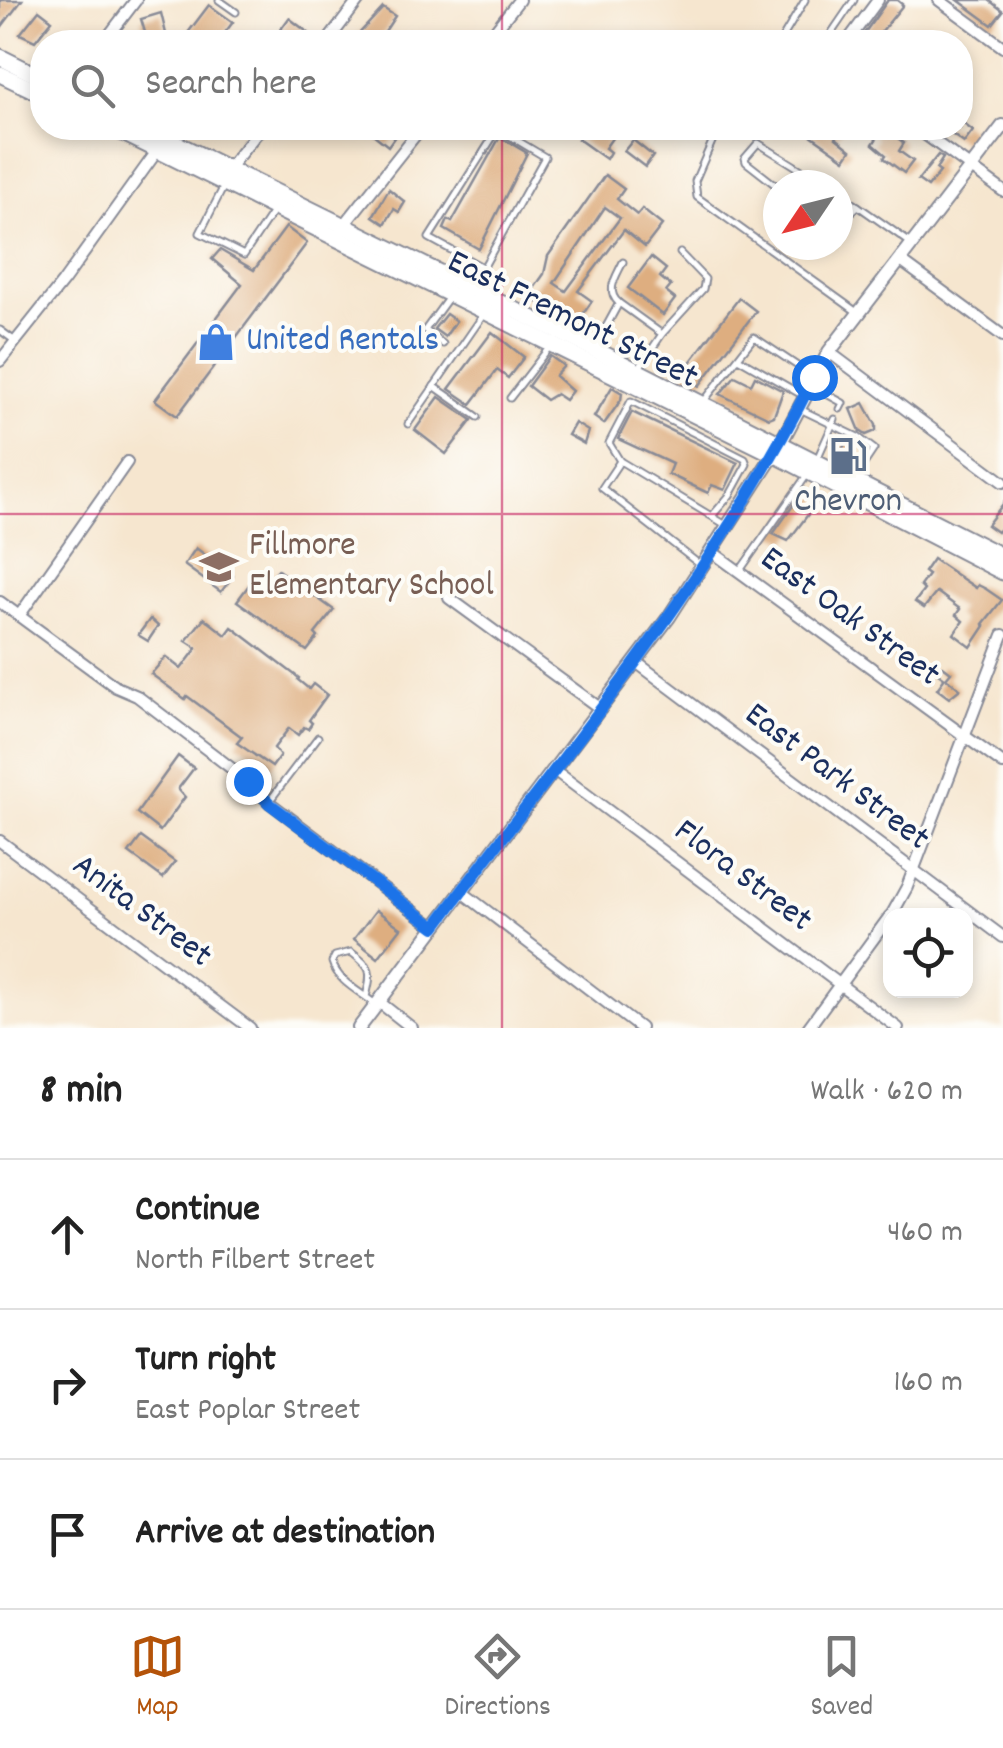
<!DOCTYPE html>
<html lang="en">
<head>
<meta charset="utf-8">
<style>
	:root { --surface:#fff; --page:#f2f2f2; --text:#222; --muted:#767676; --line:#e0e0e0; --accent:#b45309 }
	body { margin:0; font-family:Dekko,sans-serif; background:var(--page); color:var(--text) }
	.controls { position:absolute; right:30px; bottom:30px; display:grid; overflow:hidden; border-radius:20px; box-shadow:0 5px 15px #0003 }
	.controls button { width:90px; height:90px; display:grid; place-items:center; padding:0; border:0; border-bottom:2px solid var(--line); background:var(--surface); color:var(--text); font:50px sans-serif }
	.compass { position:absolute; left:763px; top:170px; width:90px; height:90px; border-radius:50%; background:var(--surface); box-shadow:0 5px 15px #0003; rotate:235deg }
	.stop { position:absolute; width:30px; height:30px; margin:-22px; border:8px solid #1a73e8; border-radius:50%; background:#fff }
	.stop.end { background:#1a73e8; border-color:#fff; box-shadow:0 2px 10px #0008 }
	.list { margin:0; padding:0; list-style:none }
	h2 { display:flex; justify-content:space-between; align-items:center; height:130px; margin:0; padding:0 40px; font-size:42px }
	h2 small { font-size:32px; font-weight:400; color:var(--muted) }
	.list li { display:grid; grid-template-columns:65px 1fr auto; gap:30px; align-items:center; box-sizing:border-box; height:150px; padding:0 40px; border-top:2px solid var(--line) }
	.list b { display:block; font-size:38px; white-space:nowrap }
	.list p { margin:0; font-size:32px; white-space:nowrap; color:var(--muted) }
	.list em { font-size:32px; font-style:normal; color:var(--muted) }
	.icon { flex:none; width:55px; height:55px; fill:none; stroke:currentColor; stroke-width:2; stroke-linecap:round; stroke-linejoin:round }
	.map { position:relative; flex:none; width:1003px; height:1028px; overflow:hidden }
	.search { position:absolute; background:var(--surface); box-shadow:0 5px 15px #0003; left:30px; right:30px; top:30px; height:110px; display:flex; align-items:center; gap:25px; box-sizing:border-box; padding:0 35px; border-radius:40px; color:var(--muted); font-size:38px }
	.sheet { height:580px; background:var(--surface) }
	nav { display:flex; justify-content:space-around; align-items:center; box-sizing:border-box; height:140px; border-top:2px solid var(--line); background:var(--surface); font-size:28px; color:var(--muted) }
	nav a { display:grid; justify-items:center; gap:5px }
	nav .on { color:var(--accent) }
	.map>svg:first-child { display:block }
	.building { fill:#deae80; fill-rule:evenodd }
	.lines { fill:none; stroke-linecap:round; stroke-linejoin:round }
	.service-casing { stroke:#888a96; stroke-width:9 }
	.minor-casing { stroke:#888a96; stroke-width:14 }
	.tertiary-casing { stroke:#888a96; stroke-width:16 }
	.secondary-casing { stroke:#888a96; stroke-width:19 }
	.service { stroke:#fff; stroke-width:5 }
	.minor { stroke:#fff; stroke-width:10 }
	.tertiary { stroke:#fff; stroke-width:12 }
	.secondary { stroke:#fff; stroke-width:15 }
	.route { stroke:#1a73e8; stroke-width:12 }
	.grid { fill:none; stroke:#c2185b; stroke-width:2.5; stroke-opacity:0.55 }
	.labels { text-anchor:middle; dominant-baseline:central; stroke-width:8; stroke-linejoin:round; paint-order:stroke }
	.street-label { font-size:35px; fill:#1b2f5e; stroke:#fdfcf7 }
	.shop-label { font-size:35px; fill:#366cbe; stroke:#fdfcf7; text-anchor:start }
	.service-label { font-size:35px; fill:#4e5e75; stroke:#fdfcf7 }
	.education-label { font-size:35px; fill:#785e54; stroke:#fdfcf7; text-anchor:start }
</style>
</head>
<body>
<div class="map">
<svg width="1003" height="1028" viewBox="0 0 1003 1028">
	<rect width="100%" height="100%" fill="#fdfcf7"/>
	<filter id="ink" filterUnits="userSpaceOnUse"><feTurbulence type="fractalNoise" baseFrequency=".01" numOctaves="2"/><feDisplacementMap in="SourceGraphic" scale="20" xChannelSelector="R" yChannelSelector="G"/><feConvolveMatrix kernelMatrix="1 2 1 2 8 2 1 2 1" color-interpolation-filters="sRGB"/></filter>
	<filter id="wash" filterUnits="userSpaceOnUse"><feTurbulence type="fractalNoise" baseFrequency=".0048" numOctaves="4" result="noise"/><feDisplacementMap in="SourceGraphic" scale="40" xChannelSelector="R" yChannelSelector="G"/><feGaussianBlur stdDeviation="2.25" result="paint"/><feColorMatrix in="noise" values="0 0 0 0 0 0 0 0 0 0 0 0 0 0 0 0 0 1.4 0 .05"/><feComposite in="paint" operator="in"/></filter>
	<g filter="url(#wash)">
		<rect width="100%" height="100%" fill="#f6e6cf"/>
		<g id="blocks">
			<g class="building">
				<polygon points="0,0 22,0 0,29"/>
				<polygon points="897,0 903,5 873,42 858,42 888,0"/>
				<polygon points="958,0 989,0 1003,11 992,25"/>
				<polygon points="209,5 233,22 218,42 181,42"/>
				<polygon points="383,8 395,16 378,42 364,42 356,37"/>
				<polygon points="39,10 52,20 35,41 20,34"/>
				<polygon points="161,13 168,42 148,42 141,19"/>
				<polygon points="289,18 310,34 304,42 298,42 281,29"/>
				<polygon points="960,121 973,131 964,143 943,128 960,128"/>
				<polygon points="378,128 401,128 388,146 373,134"/>
				<polygon points="587,128 605,128 615,134 605,148 610,152 606,159 578,139"/>
				<polygon points="801,128 843,128 836,138 851,150 845,159"/>
				<polygon points="865,128 885,128 904,143 899,151 913,161 904,173 884,158 886,155 873,144 877,138"/>
				<polygon points="500,137 527,153 479,249 444,229 448,220 452,222"/>
				<polygon points="633,140 653,156 645,167 624,151"/>
				<polygon points="938,155 943,158 936,169 940,172 928,187 918,180"/>
				<path d="M605,175L624,189L617,199L637,215L642,209L662,225L645,247L624,230L578,291L592,301L577,323L544,302H536L530,294L544,274L548,256ZM605,207L620,218L566,291L554,283Z"/>
				<polygon points="389,189 405,202 399,212 394,209 385,224 373,216"/>
				<polygon points="286,227 307,243 177,416 155,400 242,284 212,259 220,250 254,270"/>
				<polygon points="651,257 666,269 660,277 671,286 666,292 675,299 663,315 628,288"/>
				<polygon points="739,298 756,311 699,386 682,373"/>
				<polygon points="446,314 456,321 445,337 434,329"/>
				<polygon points="492,332 524,357 508,378 497,370 471,404 449,389"/>
				<polygon points="550,356 564,366 555,376 572,391 565,400 556,394 546,400 528,386"/>
				<polygon points="735,376 751,384 755,376 783,391 774,416 769,418 720,394"/>
				<polygon points="612,387 622,393 621,400 604,424 594,417"/>
				<polygon points="439,397 472,420 446,454 415,430"/>
				<polygon points="864,403 876,425 876,431 866,435 860,431 851,409"/>
				<polygon points="632,412 738,463 725,490 712,485 708,493 668,474 672,464 618,439"/>
				<polygon points="575,423 588,431 584,444 568,435"/>
				<polygon points="848,439 857,444 848,460 839,455"/>
				<polygon points="804,490 819,500 788,541 773,534"/>
				<polygon points="1003,504 1003,525 997,532 987,525"/>
				<polygon points="196,548 233,576 221,592 184,565"/>
				<polygon points="933,559 976,588 978,585 986,589 1002,600 983,624 985,626 971,647 954,634 963,621 956,615 960,609 937,592 924,608 915,602 924,590 920,586 928,575 924,572"/>
				<polygon points="278,570 334,610 315,634 318,637 307,651 237,601 249,585 260,593"/>
				<polygon points="204,618 226,635 232,627 299,678 298,680 309,689 313,684 327,695 309,720 312,723 308,729 304,727 298,735 289,728 274,748 280,756 272,767 237,743 242,737 187,696 185,699 151,674 166,657 181,669 197,648 186,641"/>
				<polygon points="150,619 158,626 148,641 138,635"/>
				<polygon points="943,666 951,672 946,678 960,689 949,698 937,689 945,678 938,673"/>
				<polygon points="178,756 194,768 178,789 185,797 160,831 137,813"/>
				<polygon points="141,837 175,862 163,878 129,853"/>
				<polygon points="376,910 401,928 378,958 354,939"/>
			</g>
		</g>
	</g>
	<g filter="url(#ink)">
		<use href="#blocks" fill-opacity="0" stroke="#888a96" stroke-width="2.5"/>
		<g class="lines">
			<g class="service-casing">
				<g id="service">
					<polyline points="219,0 236,12"/>
					<polyline points="780,42 805,0"/>
					<polyline points="820,42 826,41 854,0"/>
					<polyline points="718,128 695,181 697,197 857,312"/>
					<polyline points="778,187 746,162 745,158 758,143 826,185"/>
					<polyline points="223,188 200,233 244,255 274,210"/>
					<polyline points="838,193 858,206 838,225"/>
					<polyline points="858,206 912,244"/>
					<polyline points="473,286 545,157 498,129 429,238 482,267"/>
					<path d="M619,303C605,291 616,277 623,262"/>
					<polyline points="0,330 15,341"/>
					<polyline points="662,334 703,289 705,279 680,253"/>
					<polyline points="443,344 425,330 449,297"/>
					<polyline points="595,347 619,303 662,334 639,368"/>
					<polyline points="738,358 802,395"/>
					<polyline points="434,386 478,417"/>
					<polyline points="812,386 843,403 840,409"/>
					<polyline points="510,398 551,345"/>
					<polyline points="704,401 754,337 814,377"/>
					<polyline points="802,410 858,437 874,449 854,479"/>
					<polyline points="408,424 484,314"/>
					<polyline points="818,457 835,419"/>
					<polyline points="620,461 609,443 631,401 745,459 747,464 730,495 712,516"/>
					<polyline points="699,564 602,488 620,461 726,525"/>
					<polyline points="739,572 807,475"/>
					<polyline points="271,799 318,737"/>
					<path d="M366,997C372,971 373,969 351,952L335,956L332,962C338,982 359,991 374,1003"/>
				</g>
			</g>
			<g class="minor-casing">
				<g id="minor">
					<polyline points="939,0 1003,47"/>
					<polyline points="104,42 136,0"/>
					<polyline points="327,42 359,0"/>
					<polyline points="486,42 519,0"/>
					<polyline points="847,42 878,0"/>
					<polyline points="916,128 1003,191"/>
					<polyline points="224,174 261,128"/>
					<polyline points="341,229 421,128"/>
					<polyline points="901,261 1003,336"/>
					<polyline points="829,352 1003,482"/>
					<polyline points="0,361 63,282 160,147"/>
					<polyline points="711,551 1003,764"/>
					<polyline points="449,598 601,709"/>
					<polyline points="0,602 116,687 137,696 248,781 270,803 435,927"/>
					<polyline points="19,616 127,462"/>
					<polyline points="636,662 1003,937"/>
					<polyline points="554,770 898,1028"/>
					<polyline points="0,841 250,1028"/>
					<polyline points="462,892 640,1028"/>
					<polyline points="891,916 907,887 1003,635"/>
					<polyline points="379,1002 412,1028"/>
					<polyline points="808,1028 890,916"/>
				</g>
			</g>
			<g class="tertiary-casing">
				<polyline id="tertiary" points="359,1028 669,617 778,448 829,352 1003,126"/>
			</g>
			<g class="secondary-casing">
				<g id="secondary">
					<polyline points="0,57 42,78"/>
					<polyline points="0,74 42,94"/>
					<polyline points="113,128 774,454 1003,572"/>
					<polyline points="145,128 588,346 1003,557"/>
				</g>
			</g>
			<use href="#service" class="service"/>
			<use href="#minor" class="minor"/>
			<use href="#tertiary" class="tertiary"/>
			<use href="#secondary" class="secondary"/>
		</g>
	</g>
	<g class="lines" filter="url(#ink)">
		<path class="route" d="M248,781L270,804L435,927C568,749 714,577 814,377"/>
	</g>
	<path class="grid" d="M502,0V42M502,128V1028M0,514H1003"/>
	<defs>
		<g id="shop-bare" transform="scale(3)"><path d="M-5-2.5h2.3a2.7 3.5 0 0 1 5.4 0H5L5.5 6h-11ZM-1.5-2.5h3a1.5 2.3 0 0 0-3 0Z" fill="#3f7fe0" stroke="#fdfcf7" stroke-width="2.5" paint-order="stroke"/></g>
		<g id="fuel-bare" transform="scale(3)"><path d="M-5.5-6h7V0h2V4h1.3V-2.5L3-4.5l.8-.8L6-3V5H2.5V1h-1V6h-7ZM-4.2-4.7v3.2H.2V-4.7Z" fill="#5c6f8a" stroke="#fdfcf7" stroke-width="2.5" paint-order="stroke"/></g>
		<g id="school-bare" transform="scale(3)"><path d="M0-5L7-2L0 1L-7-2ZM-4 1L0 2.5L4 1V4Q0 6-4 4Z" fill="#8d6e63" stroke="#fdfcf7" stroke-width="2.5" paint-order="stroke"/></g>
	</defs>
	<g fill-rule="evenodd">
		<use href="#shop-bare" x="216" y="342"/>
		<use href="#fuel-bare" x="848" y="456"/>
		<use href="#school-bare" x="219" y="567"/>
	</g>
	<g class="labels">
		<g class="street-label">
			<text transform="translate(572 321) rotate(26)">East Fremont Street</text>
			<text transform="translate(849 618) rotate(36)">East Oak Street</text>
			<text transform="translate(836 778) rotate(37)">East Park Street</text>
			<text transform="translate(742 877) rotate(37)">Flora Street</text>
			<text transform="translate(141 912) rotate(37)">Anita Street</text>
		</g>
		<g class="shop-label">
			<text x="246" y="342">United Rentals</text>
		</g>
		<g class="service-label">
			<text x="848" y="503">Chevron</text>
		</g>
		<g class="education-label">
			<text x="249" y="547">Fillmore<tspan x="249" dy="40">Elementary School</tspan></text>
		</g>
	</g>
</svg>
<div class="controls">
<button><svg class="icon" aria-label="locate" viewBox="0 0 24 24"><circle cx="12" cy="12" r="6"/><path d="M12 2v4M12 18v4M2 12h4M18 12h4"/></svg></button>
</div>
<svg class="compass" viewBox="-18 -18 36 36"><path d="M0-13l5 13h-10z" fill="#e53935"/><path d="M0 13l5-13h-10z" fill="#767676"/></svg>
<div class="stop" style="left:814px;top:377px"></div>
<div class="stop end" style="left:248px;top:781px"></div>
<div class="search"><svg class="icon" aria-label="search" viewBox="0 0 24 24"><circle cx="10" cy="10" r="6"/><path d="M15 15l6 6"/></svg>Search here</div>
</div>
<section class="sheet">
<h2>8 min<small>Walk · 620 m</small></h2>
<ul class="list">
<li><svg class="icon" aria-label="ahead" viewBox="0 0 24 24"><path d="M12 20V5M6 11l6-6 6 6"/></svg><div><b>Continue</b><p>North Filbert Street</p></div><em>460 m</em></li>
<li><svg class="icon" aria-label="right" viewBox="0 0 24 24"><path d="M7 20v-9h11M14 6l5 5-5 5"/></svg><div><b>Turn right</b><p>East Poplar Street</p></div><em>160 m</em></li>
<li><svg class="icon" aria-label="arrive" viewBox="0 0 24 24"><path d="M6 21V4h12l-3 4 3 4H6"/></svg><div><b>Arrive at destination</b></div></li>
</ul>
</section>
<nav>
<a class="on"><svg class="icon" aria-label="map" viewBox="0 0 24 24"><path d="M3 6l6-2 6 2 6-2v14l-6 2-6-2-6 2zM9 4v14M15 6v14"/></svg>Map</a>
<a><svg class="icon" aria-label="directions" viewBox="0 0 24 24"><path d="M12 3l9 9-9 9-9-9zM9 14v-3h6M13 9l2 2-2 2"/></svg>Directions</a>
<a><svg class="icon" aria-label="saved" viewBox="0 0 24 24"><path d="M7 4h10v16l-5-4-5 4z"/></svg>Saved</a>
</nav>
</body>
</html>
